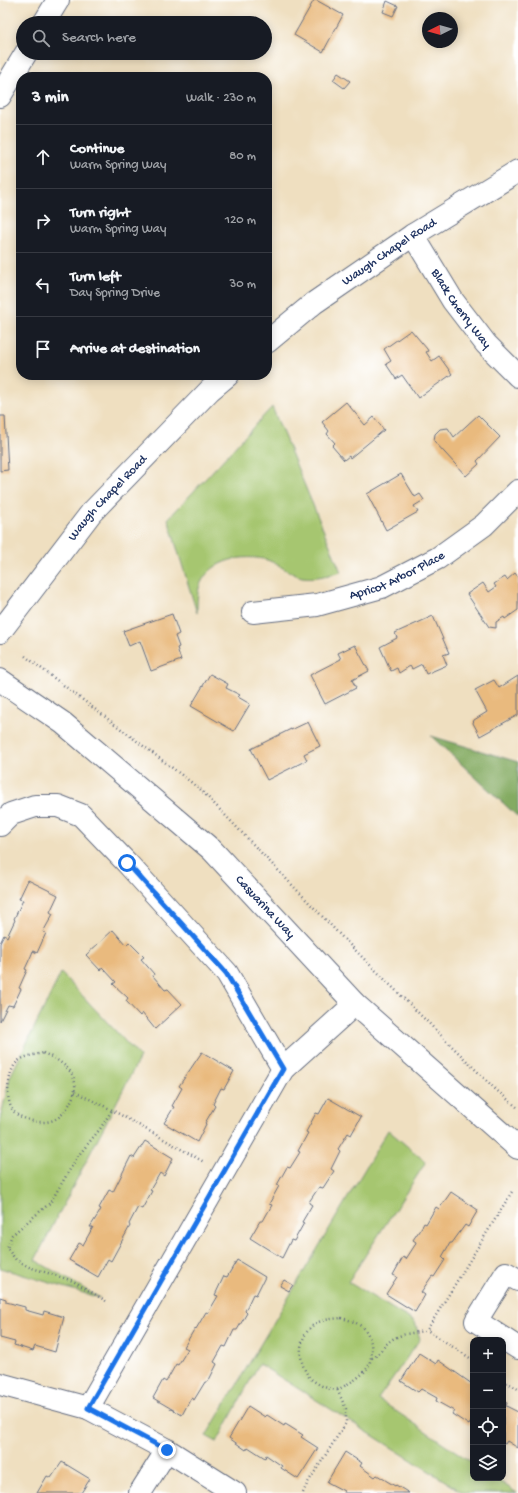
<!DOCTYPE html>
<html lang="en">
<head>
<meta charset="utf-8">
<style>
	:root { --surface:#171b24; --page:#20242c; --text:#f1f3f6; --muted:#9ea1a6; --line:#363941 }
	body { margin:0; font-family:"Gochi Hand",sans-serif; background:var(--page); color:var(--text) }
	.controls { position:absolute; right:12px; bottom:12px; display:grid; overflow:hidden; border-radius:8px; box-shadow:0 2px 10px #0003 }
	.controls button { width:36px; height:36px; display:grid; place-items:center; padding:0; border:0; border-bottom:1px solid var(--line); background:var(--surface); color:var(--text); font:20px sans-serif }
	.compass { position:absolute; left:422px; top:12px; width:36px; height:36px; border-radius:50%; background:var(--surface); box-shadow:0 2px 10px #0003; rotate:265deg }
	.stop { position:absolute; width:12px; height:12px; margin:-9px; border:3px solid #1a73e8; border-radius:50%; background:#fff }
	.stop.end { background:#1a73e8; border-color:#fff; box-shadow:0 1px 4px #0008 }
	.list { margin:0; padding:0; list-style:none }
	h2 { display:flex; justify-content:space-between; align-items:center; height:52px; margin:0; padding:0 16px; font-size:17px }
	h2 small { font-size:13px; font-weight:400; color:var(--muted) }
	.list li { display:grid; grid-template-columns:26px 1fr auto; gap:12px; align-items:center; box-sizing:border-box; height:64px; padding:0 16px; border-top:1px solid var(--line) }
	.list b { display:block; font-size:15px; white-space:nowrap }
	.list p { margin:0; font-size:13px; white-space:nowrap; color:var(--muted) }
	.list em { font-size:13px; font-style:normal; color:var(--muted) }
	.icon { flex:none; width:22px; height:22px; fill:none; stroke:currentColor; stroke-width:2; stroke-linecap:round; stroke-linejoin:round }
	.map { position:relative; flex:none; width:518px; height:1493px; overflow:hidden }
	.search { position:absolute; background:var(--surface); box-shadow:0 2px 10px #0003; left:16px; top:16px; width:256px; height:44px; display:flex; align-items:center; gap:10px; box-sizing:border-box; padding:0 14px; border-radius:22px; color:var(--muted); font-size:15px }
	.panel { position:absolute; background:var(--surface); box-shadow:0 2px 10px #0003; left:16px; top:72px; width:256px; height:308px; border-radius:16px }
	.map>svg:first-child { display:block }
	.green { fill:#a6c66f; stroke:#607a66 }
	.forest { fill:#84ab62; stroke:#506d60 }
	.building { fill:#e9ba7e }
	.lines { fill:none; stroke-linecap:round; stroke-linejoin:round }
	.street-casing { stroke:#656d80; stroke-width:24 }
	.secondary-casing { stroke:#656d80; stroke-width:24 }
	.path { stroke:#656d80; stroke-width:2.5; stroke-dasharray:1 3; stroke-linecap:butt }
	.street { stroke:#fff; stroke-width:22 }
	.secondary { stroke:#fff; stroke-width:22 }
	.route { stroke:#1a73e8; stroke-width:5 }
	.labels { text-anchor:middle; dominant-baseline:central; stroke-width:3.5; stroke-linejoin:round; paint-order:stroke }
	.street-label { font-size:13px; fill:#1b2f5e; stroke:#fff }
</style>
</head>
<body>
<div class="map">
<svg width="518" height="1493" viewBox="0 0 518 1493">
	<rect width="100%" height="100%" fill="#fff"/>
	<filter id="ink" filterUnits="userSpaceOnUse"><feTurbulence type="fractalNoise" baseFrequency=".025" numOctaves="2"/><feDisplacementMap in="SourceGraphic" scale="8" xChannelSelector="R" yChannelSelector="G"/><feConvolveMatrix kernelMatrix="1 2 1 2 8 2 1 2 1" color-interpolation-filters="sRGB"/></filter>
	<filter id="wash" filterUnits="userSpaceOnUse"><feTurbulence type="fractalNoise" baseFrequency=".012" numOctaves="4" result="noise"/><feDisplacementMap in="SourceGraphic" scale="16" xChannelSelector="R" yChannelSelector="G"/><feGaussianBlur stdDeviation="0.9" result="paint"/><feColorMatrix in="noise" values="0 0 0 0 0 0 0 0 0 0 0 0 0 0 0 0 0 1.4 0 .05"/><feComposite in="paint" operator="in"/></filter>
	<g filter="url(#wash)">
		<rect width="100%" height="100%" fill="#efdfc0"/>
		<g class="green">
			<path d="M272,407L341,572C329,575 315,579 302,577C288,574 276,561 263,559C238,554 207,562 199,588C197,596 197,605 197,613L168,519Z"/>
			<polygon points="61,973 140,1057 35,1260 100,1298 0,1268 0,1119 10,1077"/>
			<polygon points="388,1130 426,1162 348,1282 415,1322 420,1339 378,1399 473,1463 473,1478 495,1478 517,1493 464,1493 259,1364 217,1442 206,1436"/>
		</g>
		<polygon class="forest" points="431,736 518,762 518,817"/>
		<g id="blocks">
			<g class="building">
				<polygon points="314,0 316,0 343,15 323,52 294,35"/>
				<polygon points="387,1 398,6 393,16 383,12"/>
				<polygon points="338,73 350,81 344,88 333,80"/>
				<polygon points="411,330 427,349 428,351 426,352 432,361 439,356 452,374 418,398 402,375 396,379 386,364 391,361 384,349"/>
				<polygon points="346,402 365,425 374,417 384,430 350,458 349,456 344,460 332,446 335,443 327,434 329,431 322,422"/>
				<polygon points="478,415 500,437 477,461 479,464 466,476 434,441 435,434 440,429 448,428 454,437"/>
				<polygon points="0,416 5,416 8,470 0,471"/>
				<polygon points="401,474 415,497 420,494 424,500 414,506 418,512 386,530 367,494"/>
				<polygon points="515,573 518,577 518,610 505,619 504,617 496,622 496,628 489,627 467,594 483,583 489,592 496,587 494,584 500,580 505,577 507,580"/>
				<polygon points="172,614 179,634 175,636 179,647 177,648 181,660 151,671 140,641 129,646 123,631"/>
				<polygon points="433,616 449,653 443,655 447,665 426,674 422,664 412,669 410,666 399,673 397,668 391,671 380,647 397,638 395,633"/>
				<polygon points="355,645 369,671 352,680 356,688 325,704 310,675 341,659 338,653"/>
				<polygon points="210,674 228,684 226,688 240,695 238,697 250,704 234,731 191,706"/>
				<polygon points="518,676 518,715 480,736 473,723 474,720 487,712 475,690 494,680 499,688"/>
				<polygon points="308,722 320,746 304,754 307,760 267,780 251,749 291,729 291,730"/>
				<polygon points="28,880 58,895 50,912 53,914 43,932 46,933 37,953 33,951 31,956 25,969 27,970 19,988 21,989 13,1006 8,1005 0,1021 0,943 4,935 7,937 15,920 14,919 23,900 19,899"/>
				<polygon points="113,930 126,945 129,942 144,957 141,959 154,974 153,976 165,990 168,989 182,1004 155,1029 142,1013 140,1016 126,1001 128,998 113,984 116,982 104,969 102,967 100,970 86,955"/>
				<polygon points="202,1052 234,1071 224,1089 221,1088 213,1104 215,1106 205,1123 206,1124 197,1142 164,1123 174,1107 172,1106 182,1088 179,1086 183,1080"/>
				<polygon points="328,1098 361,1117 351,1135 348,1133 338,1149 340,1151 331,1169 334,1171 323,1188 319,1187 309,1202 309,1203 312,1205 302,1222 304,1223 294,1241 291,1240 282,1258 250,1238 260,1221 263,1221 272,1205 269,1204 279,1186 277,1185 287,1167 290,1168 300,1152 298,1151 308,1133 306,1132 316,1113 319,1114"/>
				<polygon points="145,1141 173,1158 164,1176 160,1173 150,1190 152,1191 142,1209 138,1207 129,1224 130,1226 111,1261 108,1259 98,1277 69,1260 79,1243 83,1245 93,1227 90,1227 99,1213 101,1209 99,1208 109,1190 113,1192 131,1156 134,1158"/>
				<polygon points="451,1192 478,1210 468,1227 465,1225 452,1243 450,1243 442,1257 445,1260 434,1277 432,1276 421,1292 425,1295 415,1312 386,1294 397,1277 393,1275 403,1257 406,1259 415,1245 416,1242 413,1240 423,1225 424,1223 426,1224 436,1207 439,1209"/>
				<polygon points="237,1260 265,1277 256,1295 253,1294 245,1311 247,1313 237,1330 234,1330 226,1347 223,1346 214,1362 217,1364 208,1382 205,1382 194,1400 191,1398 182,1415 153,1398 163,1380 166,1382 176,1364 178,1365 188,1349 184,1347 195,1328 196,1329 206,1312 208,1313 218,1296 215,1295 224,1276 227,1277"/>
				<polygon points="284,1280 293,1285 289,1291 280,1286"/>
				<polygon points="0,1297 6,1299 6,1302 25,1307 25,1310 43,1315 44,1311 64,1317 55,1352 35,1346 33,1351 14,1345 15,1342 0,1338"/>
				<polygon points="419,1353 436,1364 438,1360 472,1384 471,1386 473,1387 473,1422 472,1420 469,1425 452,1414 454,1411 436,1401 437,1398 421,1389 418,1392 401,1381"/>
				<polygon points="503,1401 507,1403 506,1406 518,1412 518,1448 507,1441 505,1444 503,1443"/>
				<polygon points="248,1406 265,1417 267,1415 284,1426 285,1424 287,1425 303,1435 301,1437 318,1448 298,1479 281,1468 282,1466 266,1455 265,1458 248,1447 246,1450 229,1438"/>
				<polygon points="345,1452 362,1463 360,1466 375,1477 377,1475 395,1486 396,1485 409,1493 343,1493 344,1491 327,1482"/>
				<polygon points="62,1462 90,1479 81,1493 37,1493 47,1476 51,1478"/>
			</g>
		</g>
	</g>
	<g filter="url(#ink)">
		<use href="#blocks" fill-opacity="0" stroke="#656d80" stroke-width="1"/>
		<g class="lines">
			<g class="street-casing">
				<g id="street">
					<polyline points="44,23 58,0"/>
					<polyline points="0,96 26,53"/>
					<path id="s1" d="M413,235L453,301L486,344L518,376"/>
					<path id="s2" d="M253,612L317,605L382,587L438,558L484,525L518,491"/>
					<path id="s3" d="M0,680L63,723L212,850L355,1004L518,1148"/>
					<polyline points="0,825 11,814 35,806 58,806 81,815 127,863 227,973 283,1069"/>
					<polyline points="518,1280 506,1273 476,1321 518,1348"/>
					<polyline points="0,1384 88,1408 167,1450 235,1493"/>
					<polyline points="88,1408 283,1069 355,1004"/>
					<polyline points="140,1493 167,1450"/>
				</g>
			</g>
			<g class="secondary-casing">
				<g id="secondary">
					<path id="s4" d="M267,342L314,303L413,235L518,171"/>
					<path id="s5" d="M0,632L91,513L210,390L228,375"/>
				</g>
			</g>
			<g class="path">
				<polyline points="25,656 200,789 343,938 494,1088 518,1108"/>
				<path d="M43,1053C69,1064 86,1080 67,1108C57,1124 40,1125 24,1118C19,1116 15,1114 12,1109C5,1098 8,1071 17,1062C24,1056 34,1055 43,1053Z"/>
				<polyline points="75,1092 112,1110 204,1162"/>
				<polyline points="106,1301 73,1281 29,1267 16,1260 7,1248 12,1235 50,1203 78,1156 100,1129 112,1110"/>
				<path d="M341,1318C349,1320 357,1322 363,1328C373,1337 373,1354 369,1365C365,1373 357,1379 349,1383C346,1385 342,1388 338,1389C332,1390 326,1388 320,1385C317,1383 313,1381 310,1378C297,1362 297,1336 315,1324C323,1319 332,1319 341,1318Z"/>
				<path d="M372,1358C378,1356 384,1345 390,1341C402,1332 414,1334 427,1330"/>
				<polyline points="473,1360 427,1330 513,1190"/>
				<polyline points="503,1380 518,1389"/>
				<polyline points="303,1493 307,1484 346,1423 346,1409 337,1389"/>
			</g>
			<use href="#street" class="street"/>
			<use href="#secondary" class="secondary"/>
		</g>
	</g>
	<g class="lines" filter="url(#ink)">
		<polyline class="route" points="127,863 226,973 283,1069 88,1408 167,1450"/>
	</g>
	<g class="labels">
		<g class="street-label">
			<text stroke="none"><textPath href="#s4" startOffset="152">Waugh Chapel Road</textPath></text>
			<text stroke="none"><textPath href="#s1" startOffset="88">Black Cherry Way</textPath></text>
			<text stroke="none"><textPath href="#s5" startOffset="172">Waugh Chapel Road</textPath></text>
			<text stroke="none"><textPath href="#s2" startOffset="150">Apricot Arbor Place</textPath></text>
			<text stroke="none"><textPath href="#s3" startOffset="350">Casuarina Way</textPath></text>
		</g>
	</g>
</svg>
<div class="controls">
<button>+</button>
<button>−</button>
<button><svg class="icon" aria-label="locate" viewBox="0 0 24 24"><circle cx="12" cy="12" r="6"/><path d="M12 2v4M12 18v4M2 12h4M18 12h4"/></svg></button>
<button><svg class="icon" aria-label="layers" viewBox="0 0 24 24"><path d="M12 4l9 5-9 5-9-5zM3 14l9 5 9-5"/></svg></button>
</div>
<svg class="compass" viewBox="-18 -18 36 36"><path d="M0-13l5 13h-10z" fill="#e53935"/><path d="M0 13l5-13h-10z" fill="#9ea1a6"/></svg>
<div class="stop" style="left:127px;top:863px"></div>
<div class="stop end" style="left:167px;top:1450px"></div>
<div class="search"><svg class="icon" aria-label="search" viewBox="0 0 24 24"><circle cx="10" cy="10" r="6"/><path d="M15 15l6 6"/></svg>Search here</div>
<section class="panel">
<h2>3 min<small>Walk · 230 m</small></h2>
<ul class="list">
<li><svg class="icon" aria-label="ahead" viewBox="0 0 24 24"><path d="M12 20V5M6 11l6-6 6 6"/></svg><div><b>Continue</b><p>Warm Spring Way</p></div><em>80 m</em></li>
<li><svg class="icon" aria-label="right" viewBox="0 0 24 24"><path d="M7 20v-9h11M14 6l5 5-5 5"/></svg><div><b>Turn right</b><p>Warm Spring Way</p></div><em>120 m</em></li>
<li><svg class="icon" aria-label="left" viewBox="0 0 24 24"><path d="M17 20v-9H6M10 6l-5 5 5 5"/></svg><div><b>Turn left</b><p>Day Spring Drive</p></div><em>30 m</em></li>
<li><svg class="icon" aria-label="arrive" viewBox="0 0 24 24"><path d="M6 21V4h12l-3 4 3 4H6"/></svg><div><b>Arrive at destination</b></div></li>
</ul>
</section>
</div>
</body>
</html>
